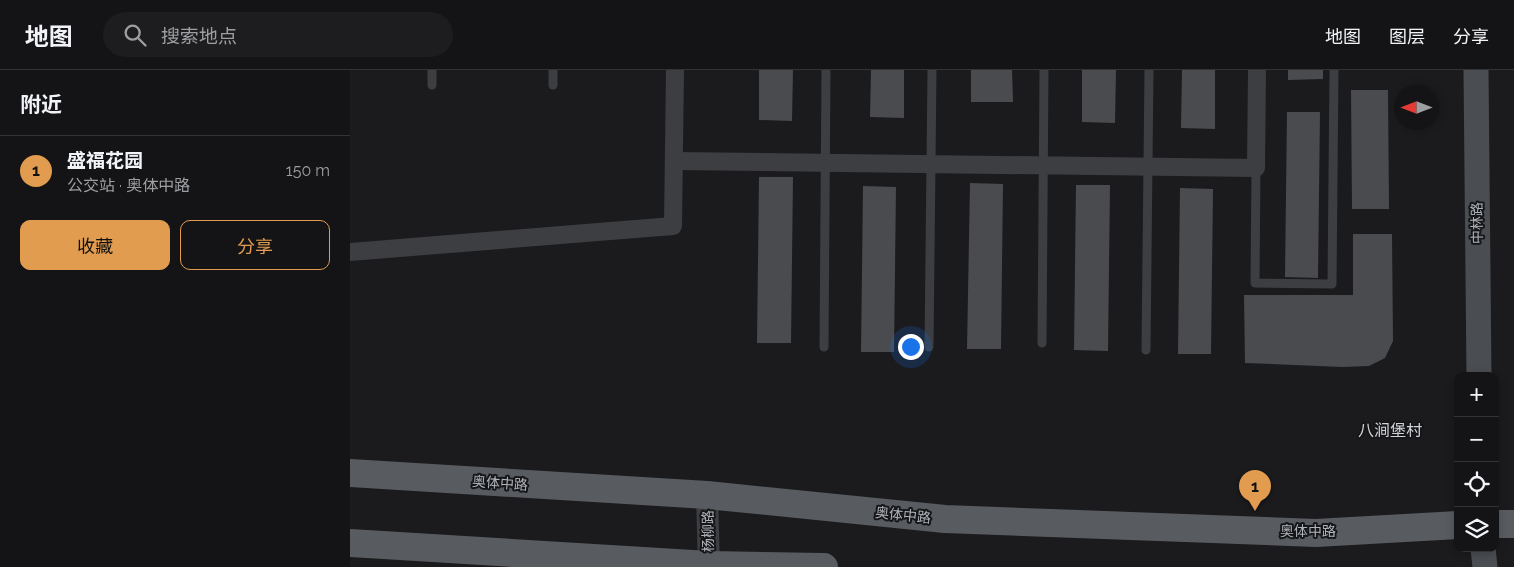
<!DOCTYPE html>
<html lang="zh">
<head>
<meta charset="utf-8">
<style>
	:root { --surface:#141416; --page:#1d1d1f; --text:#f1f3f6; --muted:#9d9ea1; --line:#333335; --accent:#e19c4f }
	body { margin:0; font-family:Raleway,"Noto Sans SC",sans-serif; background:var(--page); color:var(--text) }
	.controls { position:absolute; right:15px; bottom:15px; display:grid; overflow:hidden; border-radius:10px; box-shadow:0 2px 8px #0003 }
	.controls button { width:45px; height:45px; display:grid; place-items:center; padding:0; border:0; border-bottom:1px solid var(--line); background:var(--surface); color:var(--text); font:25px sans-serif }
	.compass { position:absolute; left:1044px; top:15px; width:45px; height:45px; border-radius:50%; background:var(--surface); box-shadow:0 2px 8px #0003; rotate:270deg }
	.you { position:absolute; left:560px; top:276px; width:18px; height:18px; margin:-12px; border:4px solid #fff; border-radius:50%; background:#1a73e8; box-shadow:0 0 0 8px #1a73e833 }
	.badge { display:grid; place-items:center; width:32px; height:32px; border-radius:50%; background:var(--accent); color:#111; font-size:16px; font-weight:700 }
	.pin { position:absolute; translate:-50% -41px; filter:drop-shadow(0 1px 2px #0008) }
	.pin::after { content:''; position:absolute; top:26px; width:18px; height:15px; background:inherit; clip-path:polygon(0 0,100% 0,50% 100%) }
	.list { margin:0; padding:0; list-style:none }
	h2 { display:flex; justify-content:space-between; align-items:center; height:65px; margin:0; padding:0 20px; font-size:21px }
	h2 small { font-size:16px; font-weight:400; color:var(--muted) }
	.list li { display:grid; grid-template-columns:32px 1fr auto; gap:15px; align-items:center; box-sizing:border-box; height:70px; padding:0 20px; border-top:1px solid var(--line) }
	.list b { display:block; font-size:19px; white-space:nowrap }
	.list p { margin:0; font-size:16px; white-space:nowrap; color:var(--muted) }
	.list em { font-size:16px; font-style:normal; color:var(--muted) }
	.actions { display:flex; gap:10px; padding:15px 20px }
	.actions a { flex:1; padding:11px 0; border:1px solid var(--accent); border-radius:10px; text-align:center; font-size:18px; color:var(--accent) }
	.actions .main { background:var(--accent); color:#111 }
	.icon { flex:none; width:28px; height:28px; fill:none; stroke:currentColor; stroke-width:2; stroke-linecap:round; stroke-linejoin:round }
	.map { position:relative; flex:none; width:1164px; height:497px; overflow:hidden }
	header { display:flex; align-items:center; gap:30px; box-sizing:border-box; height:70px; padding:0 25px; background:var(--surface); border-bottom:1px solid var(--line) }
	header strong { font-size:24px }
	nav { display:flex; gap:28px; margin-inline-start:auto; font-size:18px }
	.search { width:350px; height:45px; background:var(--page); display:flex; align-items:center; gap:12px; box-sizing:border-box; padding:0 18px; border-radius:28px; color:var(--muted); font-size:19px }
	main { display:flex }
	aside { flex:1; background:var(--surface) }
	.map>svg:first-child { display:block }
	.building { fill:#4a4b4f }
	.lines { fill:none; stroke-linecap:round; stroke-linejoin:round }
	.service { stroke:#3c3e41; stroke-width:9 }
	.minor { stroke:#3c3e41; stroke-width:18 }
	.tertiary { stroke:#3c3e41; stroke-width:22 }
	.secondary { stroke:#4a4d51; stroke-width:25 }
	.primary { stroke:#585b60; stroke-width:28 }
	.labels { text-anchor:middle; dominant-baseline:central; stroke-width:4; stroke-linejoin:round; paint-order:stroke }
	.street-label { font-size:14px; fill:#afb4bb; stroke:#161618 }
	.quarter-label { font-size:16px; fill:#cfd2d7; stroke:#161618 }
</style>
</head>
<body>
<header>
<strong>地图</strong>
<div class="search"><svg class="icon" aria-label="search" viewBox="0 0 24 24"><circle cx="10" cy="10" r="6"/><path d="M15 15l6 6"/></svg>搜索地点</div>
<nav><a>地图</a><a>图层</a><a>分享</a></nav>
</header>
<main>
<aside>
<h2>附近<small></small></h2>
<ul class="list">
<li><span class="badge">1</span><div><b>盛福花园</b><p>公交站 · 奥体中路</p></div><em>150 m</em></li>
</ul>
<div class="actions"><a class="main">收藏</a><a>分享</a></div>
</aside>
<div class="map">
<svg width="1164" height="497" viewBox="0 0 1164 497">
	<rect width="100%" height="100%" fill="#1b1b1d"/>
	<g class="building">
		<polygon points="409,0 443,0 442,51 409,50"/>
		<polygon points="521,0 554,0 554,48 520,47"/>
		<polygon points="621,0 662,0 663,32 621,32"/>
		<polygon points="732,0 766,0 765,53 732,52"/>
		<polygon points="832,0 865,0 865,59 831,58"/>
		<polygon points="938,0 973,0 973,9 938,10"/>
		<polygon points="1001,20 1038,20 1039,139 1002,139"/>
		<polygon points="937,42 970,42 968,208 935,207"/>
		<polygon points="409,107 443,107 441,273 407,273"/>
		<polygon points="620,113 653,114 651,279 617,279"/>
		<polygon points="726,115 760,115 758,281 724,280"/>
		<polygon points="513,116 546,117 544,282 511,282"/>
		<polygon points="830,118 863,119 861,284 828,284"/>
		<polygon points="1003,164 1042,164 1043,271 1035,288 1019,296 992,297 895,293 894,225 1003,225"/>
	</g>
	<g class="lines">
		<g class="service">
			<polyline points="82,15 82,0"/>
			<polyline points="203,15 203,0"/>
			<polyline points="906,98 905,213 982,214 984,0"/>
			<polyline points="692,273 694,0"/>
			<polyline points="474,277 476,0"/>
			<polyline points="579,277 582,0"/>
			<polyline points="796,280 799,0"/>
		</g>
		<g class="minor">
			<polyline points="324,91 906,98 907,0"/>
			<polyline points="0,182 323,156 325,0"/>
		</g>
		<polyline class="tertiary" points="357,425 359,497"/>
		<g class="secondary">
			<polyline points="1126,0 1129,306"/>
			<polyline points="1133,478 1135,497"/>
		</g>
		<g class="primary">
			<polyline points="0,403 357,425 595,449 966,463 1108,455"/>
			<polyline points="1145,454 1164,454"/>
			<polyline points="0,473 359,495 474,497"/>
		</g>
	</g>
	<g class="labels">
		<g class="street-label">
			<text transform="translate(1127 153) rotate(-91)">中林路</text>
			<text transform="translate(150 413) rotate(4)">奥体中路</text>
			<text transform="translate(553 445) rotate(6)">奥体中路</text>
			<text transform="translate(358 461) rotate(-91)">杨柳路</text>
			<text x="958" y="461">奥体中路</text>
		</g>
		<g class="quarter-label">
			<text x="1040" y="360">八涧堡村</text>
		</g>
	</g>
</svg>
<div class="controls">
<button>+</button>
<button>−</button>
<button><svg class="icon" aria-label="locate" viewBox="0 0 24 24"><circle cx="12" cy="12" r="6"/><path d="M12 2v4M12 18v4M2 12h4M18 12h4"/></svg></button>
<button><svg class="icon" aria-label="layers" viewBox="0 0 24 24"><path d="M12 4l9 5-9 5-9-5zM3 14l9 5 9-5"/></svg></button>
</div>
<svg class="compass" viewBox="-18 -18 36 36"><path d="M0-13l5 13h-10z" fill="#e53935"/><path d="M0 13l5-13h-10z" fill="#9d9ea1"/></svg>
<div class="you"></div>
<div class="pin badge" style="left:905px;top:441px">1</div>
</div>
</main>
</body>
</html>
